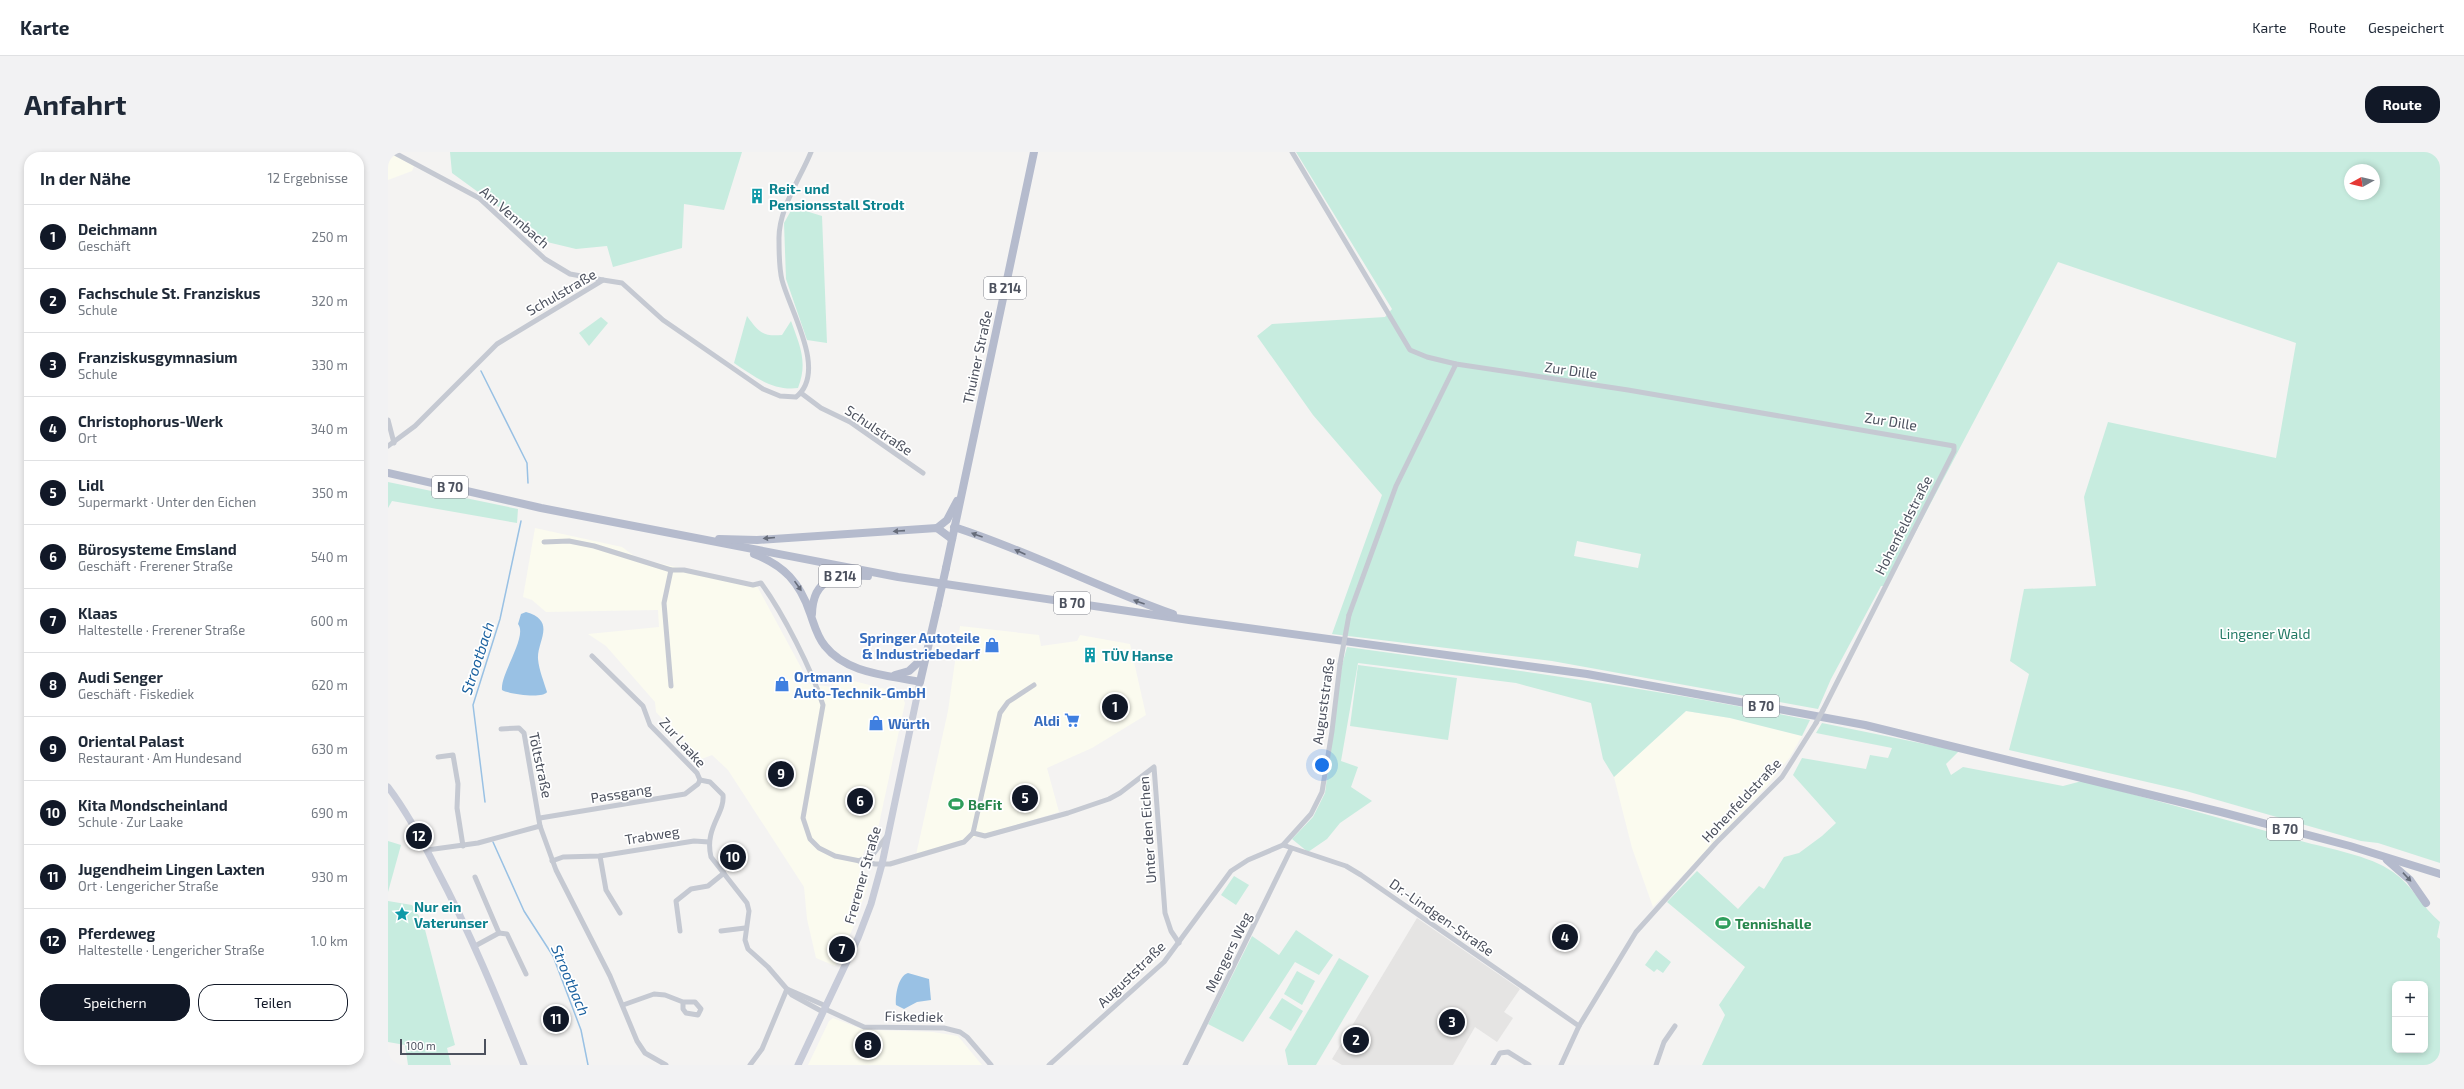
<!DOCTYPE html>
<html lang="de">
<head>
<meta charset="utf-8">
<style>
	:root { --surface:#fff; --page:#f2f2f3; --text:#1f2937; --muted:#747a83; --line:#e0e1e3; --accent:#111827 }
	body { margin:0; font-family:"Exo 2",sans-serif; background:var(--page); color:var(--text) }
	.controls { position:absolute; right:12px; bottom:12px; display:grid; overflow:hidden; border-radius:8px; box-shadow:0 2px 6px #0003 }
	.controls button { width:36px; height:36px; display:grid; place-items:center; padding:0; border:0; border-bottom:1px solid var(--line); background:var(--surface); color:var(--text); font:20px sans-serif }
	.compass { position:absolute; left:1956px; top:12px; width:36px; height:36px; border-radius:50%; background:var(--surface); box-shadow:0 2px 6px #0003; rotate:262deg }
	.scale { position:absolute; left:12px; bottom:10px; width:86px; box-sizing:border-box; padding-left:4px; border:2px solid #4c515e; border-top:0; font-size:11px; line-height:14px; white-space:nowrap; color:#4c515e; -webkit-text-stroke:3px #fff; paint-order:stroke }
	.you { position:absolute; left:934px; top:613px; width:14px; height:14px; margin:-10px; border:3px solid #fff; border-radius:50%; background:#1a73e8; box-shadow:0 0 0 6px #1a73e833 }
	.badge { display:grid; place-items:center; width:26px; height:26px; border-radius:50%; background:var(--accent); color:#fff; font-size:13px; font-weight:700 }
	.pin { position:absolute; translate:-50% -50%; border:2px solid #fff; box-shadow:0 1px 4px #0006 }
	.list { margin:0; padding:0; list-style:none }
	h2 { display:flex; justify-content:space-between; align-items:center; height:52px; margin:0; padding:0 16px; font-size:17px }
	h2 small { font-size:13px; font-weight:400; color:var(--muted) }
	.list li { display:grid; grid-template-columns:26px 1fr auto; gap:12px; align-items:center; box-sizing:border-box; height:64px; padding:0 16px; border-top:1px solid var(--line) }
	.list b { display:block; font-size:15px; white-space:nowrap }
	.list p { margin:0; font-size:13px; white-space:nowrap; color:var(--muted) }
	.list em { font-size:13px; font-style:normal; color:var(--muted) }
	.actions { display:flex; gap:8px; padding:12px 16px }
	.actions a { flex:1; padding:9px 0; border:1px solid var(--accent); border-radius:16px; text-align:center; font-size:14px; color:var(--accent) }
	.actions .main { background:var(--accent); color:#fff }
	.map { position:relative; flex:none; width:2052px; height:913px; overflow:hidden; border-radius:16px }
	header { display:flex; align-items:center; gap:24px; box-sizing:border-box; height:56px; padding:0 20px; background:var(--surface); border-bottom:1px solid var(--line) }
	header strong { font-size:19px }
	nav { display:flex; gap:22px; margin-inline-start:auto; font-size:14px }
	.intro { display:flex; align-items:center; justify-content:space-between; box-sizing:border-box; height:96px; padding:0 24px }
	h1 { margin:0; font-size:28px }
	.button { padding:10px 18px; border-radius:16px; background:var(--accent); color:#fff; font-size:14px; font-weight:700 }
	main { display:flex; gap:24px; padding:0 24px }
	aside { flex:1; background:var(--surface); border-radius:16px; box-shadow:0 2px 6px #0003 }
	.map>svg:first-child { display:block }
	.commercial { fill:#fbfbef }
	.education { fill:#e5e4e3 }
	.green { fill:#c7ecdf; fill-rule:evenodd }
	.water { fill:#99c1e4 }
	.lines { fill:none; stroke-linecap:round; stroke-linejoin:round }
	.stream { stroke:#99c1e4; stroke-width:1.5 }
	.minor { stroke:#c5c9d2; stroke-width:5 }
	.secondary { stroke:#c7cbd8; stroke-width:7 }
	.primary { stroke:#b5bbcd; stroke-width:8 }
	.minor-bridge { stroke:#c5c9d2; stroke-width:5 }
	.primary-bridge { stroke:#b5bbcd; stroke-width:8 }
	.oneway { fill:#666c7a }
	.labels { text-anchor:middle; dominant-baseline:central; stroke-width:3.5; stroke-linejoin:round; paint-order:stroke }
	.shield { fill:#fff; stroke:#82858e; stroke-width:1 }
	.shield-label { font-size:13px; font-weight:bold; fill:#4c515e }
	.culture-label { font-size:14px; font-weight:bold; fill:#0d838f; stroke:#fff; text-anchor:start }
	.street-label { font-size:14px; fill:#4c515e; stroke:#fff }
	.park-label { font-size:14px; fill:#227964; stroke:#fff }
	.shop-label { font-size:14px; font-weight:bold; fill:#366cbe; stroke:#fff; text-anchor:end }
	.leisure-label { font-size:14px; font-weight:bold; fill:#27864d; stroke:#fff; text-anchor:start }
	.water-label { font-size:15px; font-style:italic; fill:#1c62a0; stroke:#fff }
</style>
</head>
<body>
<header>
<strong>Karte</strong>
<nav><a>Karte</a><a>Route</a><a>Gespeichert</a></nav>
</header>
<div class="intro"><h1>Anfahrt</h1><a class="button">Route</a></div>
<main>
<aside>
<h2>In der Nähe<small>12 Ergebnisse</small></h2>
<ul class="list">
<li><span class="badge">1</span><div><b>Deichmann</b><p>Geschäft</p></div><em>250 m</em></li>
<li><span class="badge">2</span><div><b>Fachschule St. Franziskus</b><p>Schule</p></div><em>320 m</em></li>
<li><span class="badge">3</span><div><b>Franziskusgymnasium</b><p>Schule</p></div><em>330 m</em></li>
<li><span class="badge">4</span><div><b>Christophorus-Werk</b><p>Ort</p></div><em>340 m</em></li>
<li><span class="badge">5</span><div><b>Lidl</b><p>Supermarkt · Unter den Eichen</p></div><em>350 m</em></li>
<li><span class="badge">6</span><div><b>Bürosysteme Emsland</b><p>Geschäft · Frerener Straße</p></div><em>540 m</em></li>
<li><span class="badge">7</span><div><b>Klaas</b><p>Haltestelle · Frerener Straße</p></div><em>600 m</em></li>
<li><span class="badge">8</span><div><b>Audi Senger</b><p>Geschäft · Fiskediek</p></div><em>620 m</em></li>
<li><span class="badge">9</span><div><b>Oriental Palast</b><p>Restaurant · Am Hundesand</p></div><em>630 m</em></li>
<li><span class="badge">10</span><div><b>Kita Mondscheinland</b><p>Schule · Zur Laake</p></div><em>690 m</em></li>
<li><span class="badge">11</span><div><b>Jugendheim Lingen Laxten</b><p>Ort · Lengericher Straße</p></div><em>930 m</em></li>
<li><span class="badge">12</span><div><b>Pferdeweg</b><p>Haltestelle · Lengericher Straße</p></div><em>1.0 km</em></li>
</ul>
<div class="actions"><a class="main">Speichern</a><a>Teilen</a></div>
</aside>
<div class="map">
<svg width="2052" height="913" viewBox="0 0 2052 913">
	<rect width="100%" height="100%" fill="#f4f3f2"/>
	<g class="commercial">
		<polygon points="0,0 26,14 24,19 0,28"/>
		<polygon points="147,376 234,395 249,406 369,434 422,532 444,535 450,525 513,541 517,551 491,672 482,692 476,699 472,719 478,725 480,733 465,776 447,814 428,806 419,767 416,735 340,618 324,603 311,608 268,560 267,550 218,494 200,482 271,475 270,458 158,460 144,448 135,445"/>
		<polygon points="572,474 651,483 653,494 689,489 692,483 742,492 758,563 704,596 659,616 671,660 528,703 560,559"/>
		<polygon points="1298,559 1342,566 1414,584 1402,605 1378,635 1265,755 1244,696 1226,625"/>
		<polygon points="445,866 471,876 486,878 545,880 570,884 594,913 420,913 441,869"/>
	</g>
	<polygon class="education" points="1029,766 1132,837 1116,860 1125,866 1109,890 1087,875 1065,913 954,913 944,907"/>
	<g class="green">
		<polygon points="62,0 354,0 336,58 296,52 294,96 225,115 219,94 188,97 159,90 64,21"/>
		<path d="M908,0H2052V711L1990,691L1973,689L1798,639L1621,598L1641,522L1622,509L1636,437L1708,434L1696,345L1720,270L1888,306L1908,191L1670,110L1499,434H1493L1443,527L1430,557L1164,509L944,482L994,343L925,263L869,184L884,172L997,165L1004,157ZM1962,18H1986V42H1962ZM1189,389L1253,402L1250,416L1186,404Z"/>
		<polygon points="405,55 434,64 439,191 419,188 398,127 396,71"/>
		<path d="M359,164C370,179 374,185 394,183L403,169C412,194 420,210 410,236C385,239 367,225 346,211Z"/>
		<polygon points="213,165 220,171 201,194 191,181"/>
		<polygon points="0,330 130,357 129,371 4,349 0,356"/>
		<path d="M959,495C1114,516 1269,537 1422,568L1414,584L1342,566L1298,559L1226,625L1215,607L1203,551L1128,531L970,511L953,609L970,615L963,635L984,649L952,671L939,687L920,700L904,687L925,665L937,641L954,513Z"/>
		<polygon points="970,513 1069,526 1060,588 962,574"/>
		<path d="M1434,571L1571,599L1558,612L1563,623L1575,615L1675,634L1694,629C1767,648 1840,668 1913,689C1941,697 1981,703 2005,720C2024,733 2034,755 2052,770L2049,785L2052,787V913H1314L1337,863L1331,853L1357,815L1279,750L1309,719L1350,757L1371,734L1376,737L1396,705L1411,701L1434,684L1448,671L1405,623L1414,606L1478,617L1482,603L1500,606L1504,596L1428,581ZM2007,832H2037V898H2007Z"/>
		<polygon points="0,689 13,693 0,740"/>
		<polygon points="846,724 861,733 848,753 833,743"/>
		<polygon points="0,749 24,753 35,770 67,893 59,896 63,913 20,913 17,893 0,890"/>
		<polygon points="908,778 945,803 931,823 907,810 855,890 820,872 864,784 891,803"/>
		<polygon points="1268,798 1283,810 1275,821 1269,817 1266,820 1257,813"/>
		<polygon points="951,806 981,824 928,913 900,913 897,898"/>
		<polygon points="909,819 927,829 914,853 896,842"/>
		<polygon points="894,846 915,859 903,879 881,866"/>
	</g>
	<g class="water">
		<path d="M138,460C169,469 149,489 150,507C151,518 156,530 159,540C155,547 120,542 114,538C112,522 140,484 130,472L133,462Z"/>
		<path d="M520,821L541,827L543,848L529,850L516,857L508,853C507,844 510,824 520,821Z"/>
	</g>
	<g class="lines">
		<g class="stream">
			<polyline points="93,219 139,311 140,331"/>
			<polyline points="97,650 85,553 112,467 133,369"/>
			<polyline points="105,690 136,759 165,804 193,878 200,913"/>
		</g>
		<g class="minor">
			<polyline points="5,0 91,46 157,107 182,122 215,128"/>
			<polyline points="904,0 1022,198 1039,205 1068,212 1240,238 1566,294 1566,299 1435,558"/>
			<polyline points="413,241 433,256 462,270 535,321"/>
			<polyline points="0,268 6,291"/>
			<path d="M0,294L27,274L109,192L215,128L234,131L275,168L375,237L392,244L408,245C440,220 402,159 394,128C391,116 391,100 391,88C390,58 412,27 423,0"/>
			<path d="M156,390L181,389L206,394L283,418H296L365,433L373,431C395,461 424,518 435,553L415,666L422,687L431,696L447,704L487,712H502L576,690L585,681L597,684L680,661L721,647L732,641L766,615L777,761L783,779L791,791"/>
			<polyline points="961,463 1008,334 1068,212"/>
			<polyline points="204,504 255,554 262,573 309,621 312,628"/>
			<polyline points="283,534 276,451 283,418"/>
			<polyline points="113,577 131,576 136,581 152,674"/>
			<polyline points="50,605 65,603 70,632 69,656 75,694"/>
			<path d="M312,628L322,630L335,643C337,662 316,676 323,705L359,751L361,759L357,788L360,797L380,815L404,843L435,860"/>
			<polyline points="152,666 297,642 310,632 312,628"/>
			<polyline points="585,681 612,561 620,550 646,533"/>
			<polyline points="895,693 958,714 973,723 1191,874"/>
			<polyline points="39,698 90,691 152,674 168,718 222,824 249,889 257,901 278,913"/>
			<polyline points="212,704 218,738 232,761"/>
			<polyline points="164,709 175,705 212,704 306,689 321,690"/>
			<polyline points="471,709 486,701 499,684"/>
			<polyline points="87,725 111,781 87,794"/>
			<polyline points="292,779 288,749 303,737 320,734 336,721"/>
			<polyline points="333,779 357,776"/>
			<polyline points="111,781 119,782 138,822"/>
			<polyline points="399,837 438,854"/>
			<polyline points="235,853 266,842 277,843 295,850 307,850 313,857 310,863 298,861 295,857 295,850"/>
			<polyline points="437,857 476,875 556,876 572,880 579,885 603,913"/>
			<polyline points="362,913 374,897 399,837"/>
			<polyline points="661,913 776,810 843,719 860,708 895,693 923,662 934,640 944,579 952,512"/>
			<polyline points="797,913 903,697"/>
			<polyline points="1105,913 1112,901 1120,900 1141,913"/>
			<polyline points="1173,913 1191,874 1248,780 1328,691 1394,625 1428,571"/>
			<polyline points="1268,913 1276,890 1287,874"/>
		</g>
		<g class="secondary">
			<path d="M0,635C19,660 34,688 48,716C82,780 109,846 136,913"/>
			<polyline points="410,913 470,786 483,752 494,712 532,530"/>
		</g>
		<g class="primary">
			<polyline points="0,321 153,356 510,425 801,468 1199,522 1477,573 1833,660 1962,694 2052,722"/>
			<path d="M566,375C641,399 711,436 785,462"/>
			<polyline points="549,376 559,368 569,349"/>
			<polyline points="331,387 369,388 549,376 564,387"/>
			<path d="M366,402C396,413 412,431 422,461C426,472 429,485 437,494C459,522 501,523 532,530L550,452"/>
			<polyline points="558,416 646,0"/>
			<path d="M424,462C425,424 450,423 480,424"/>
			<polyline points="507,523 521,519 537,504"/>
			<polyline points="1999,708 2022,728 2038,751"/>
		</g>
		<g class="minor-bridge">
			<polyline points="952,512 961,463"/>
			<polyline points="1428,571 1435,558"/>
		</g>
		<polyline class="primary-bridge" points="550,452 558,416"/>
	</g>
	<defs><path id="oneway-solid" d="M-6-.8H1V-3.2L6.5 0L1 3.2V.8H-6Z"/></defs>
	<g class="oneway">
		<use href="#oneway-solid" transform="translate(511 379) rotate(176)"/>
		<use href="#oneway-solid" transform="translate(589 383) rotate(-160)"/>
		<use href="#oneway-solid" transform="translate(381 386) rotate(175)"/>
		<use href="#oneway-solid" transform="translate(632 400) rotate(-156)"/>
		<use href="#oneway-solid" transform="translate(410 434) rotate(55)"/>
		<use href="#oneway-solid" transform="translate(751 450) rotate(-160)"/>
		<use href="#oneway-solid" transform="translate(2019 725) rotate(47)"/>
	</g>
	<defs>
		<g id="building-bare" transform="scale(1.2)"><path d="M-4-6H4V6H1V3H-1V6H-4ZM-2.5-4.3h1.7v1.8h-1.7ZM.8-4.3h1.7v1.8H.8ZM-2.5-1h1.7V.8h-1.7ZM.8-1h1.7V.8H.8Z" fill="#0f9aa8" stroke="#fff" stroke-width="2.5" paint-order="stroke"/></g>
		<g id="shop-bare" transform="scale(1.2)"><path d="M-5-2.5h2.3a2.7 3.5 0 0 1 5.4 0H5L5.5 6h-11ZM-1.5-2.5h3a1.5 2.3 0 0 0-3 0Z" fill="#3f7fe0" stroke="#fff" stroke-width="2.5" paint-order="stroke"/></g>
		<g id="supermarket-bare" transform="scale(1.2)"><path d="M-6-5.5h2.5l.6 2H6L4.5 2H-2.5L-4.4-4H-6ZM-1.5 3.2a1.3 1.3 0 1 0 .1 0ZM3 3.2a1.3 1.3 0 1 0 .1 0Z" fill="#3f7fe0" stroke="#fff" stroke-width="2.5" paint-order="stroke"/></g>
		<g id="stadium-bare" transform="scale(1.2)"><path d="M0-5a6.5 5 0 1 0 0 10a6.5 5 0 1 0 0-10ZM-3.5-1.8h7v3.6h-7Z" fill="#2e9e5b" stroke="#fff" stroke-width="2.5" paint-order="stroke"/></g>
		<g id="sight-bare" transform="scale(1.2)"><path d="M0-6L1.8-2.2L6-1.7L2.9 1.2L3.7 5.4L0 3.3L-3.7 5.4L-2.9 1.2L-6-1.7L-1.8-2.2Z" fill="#0f9aa8" stroke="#fff" stroke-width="2.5" paint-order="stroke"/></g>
	</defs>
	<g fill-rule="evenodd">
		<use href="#building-bare" x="369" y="44"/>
		<use href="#shop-bare" x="604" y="493"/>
		<use href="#building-bare" x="702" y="503"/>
		<use href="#shop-bare" x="394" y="532"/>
		<use href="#supermarket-bare" x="684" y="568"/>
		<use href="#shop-bare" x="488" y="571"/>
		<use href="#stadium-bare" x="568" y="652"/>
		<use href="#sight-bare" x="14" y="762"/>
		<use href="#stadium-bare" x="1335" y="771"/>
	</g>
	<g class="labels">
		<g class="shield">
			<rect x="596" y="125" width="42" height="22" rx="3"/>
			<rect x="44" y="324" width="36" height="22" rx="3"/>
			<rect x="431" y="413" width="42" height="22" rx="3"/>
			<rect x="666" y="440" width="36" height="22" rx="3"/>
			<rect x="1355" y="543" width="36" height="22" rx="3"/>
			<rect x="1879" y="666" width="36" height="22" rx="3"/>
		</g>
		<g class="shield-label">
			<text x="617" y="136">B 214</text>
			<text x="62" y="335">B 70</text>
			<text x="452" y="424">B 214</text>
			<text x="684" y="451">B 70</text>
			<text x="1373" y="554">B 70</text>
			<text x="1897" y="677">B 70</text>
		</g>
		<g class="culture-label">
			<text x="381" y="36">Reit- und<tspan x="381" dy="16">Pensionsstall Strodt</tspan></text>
			<text x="714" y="503">TÜV Hanse</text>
			<text x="26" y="754">Nur ein<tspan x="26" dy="16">Vaterunser</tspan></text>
		</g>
		<g class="street-label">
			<text transform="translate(127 65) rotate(41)">Am Vennbach</text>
			<text transform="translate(173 140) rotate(-30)">Schulstraße</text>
			<text transform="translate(589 205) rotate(-78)">Thuiner Straße</text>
			<text transform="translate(1183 218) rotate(8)">Zur Dille</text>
			<text transform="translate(1503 269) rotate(9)">Zur Dille</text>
			<text transform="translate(491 278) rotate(34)">Schulstraße</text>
			<text transform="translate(1515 373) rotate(-63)">Hohenfeldstraße</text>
			<text transform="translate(935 549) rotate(-82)">Auguststraße</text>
			<text transform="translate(295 590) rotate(48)">Zur Laake</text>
			<text transform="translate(153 613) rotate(78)">Töltstraße</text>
			<text transform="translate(233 641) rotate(-9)">Passgang</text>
			<text transform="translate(1353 648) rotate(-47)">Hohenfeldstraße</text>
			<text transform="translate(759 678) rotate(-94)">Unter den Eichen</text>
			<text transform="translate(264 683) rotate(-9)">Trabweg</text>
			<text transform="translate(474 723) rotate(-74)">Frerener Straße</text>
			<text transform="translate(1054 765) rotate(35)">Dr.-Lindgen-Straße</text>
			<text transform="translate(840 800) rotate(-64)">Mengers Weg</text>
			<text transform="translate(743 822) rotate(-44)">Auguststraße</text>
			<text transform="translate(526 864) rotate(1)">Fiskediek</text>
		</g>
		<g class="park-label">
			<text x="1877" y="481">Lingener Wald</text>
		</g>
		<g class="shop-label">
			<text x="592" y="485">Springer Autoteile<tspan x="592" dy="16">&amp; Industriebedarf</tspan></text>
			<text x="406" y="524" text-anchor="start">Ortmann<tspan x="406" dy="16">Auto-Technik-GmbH</tspan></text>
			<text x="672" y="568">Aldi</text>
			<text x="500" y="571" text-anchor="start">Würth</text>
		</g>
		<g class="leisure-label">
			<text x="580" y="652">BeFit</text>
			<text x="1347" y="771">Tennishalle</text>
		</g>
		<g class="water-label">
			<text transform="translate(89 506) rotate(-72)">Strootbach</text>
			<text transform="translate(183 828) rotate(67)">Strootbach</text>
		</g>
	</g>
</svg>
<div class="controls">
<button>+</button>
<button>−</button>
</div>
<svg class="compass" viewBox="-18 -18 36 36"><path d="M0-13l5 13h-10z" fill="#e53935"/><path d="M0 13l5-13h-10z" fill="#747a83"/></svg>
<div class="scale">100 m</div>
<div class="you"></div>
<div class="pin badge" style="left:727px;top:555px">1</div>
<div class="pin badge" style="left:968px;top:888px">2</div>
<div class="pin badge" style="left:1064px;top:870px">3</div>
<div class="pin badge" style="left:1177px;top:785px">4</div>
<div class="pin badge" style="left:637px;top:646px">5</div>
<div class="pin badge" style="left:472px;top:649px">6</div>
<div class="pin badge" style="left:454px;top:797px">7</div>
<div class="pin badge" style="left:480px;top:893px">8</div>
<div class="pin badge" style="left:393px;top:622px">9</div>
<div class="pin badge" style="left:345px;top:705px">10</div>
<div class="pin badge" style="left:168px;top:867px">11</div>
<div class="pin badge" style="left:31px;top:684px">12</div>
</div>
</main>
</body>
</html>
